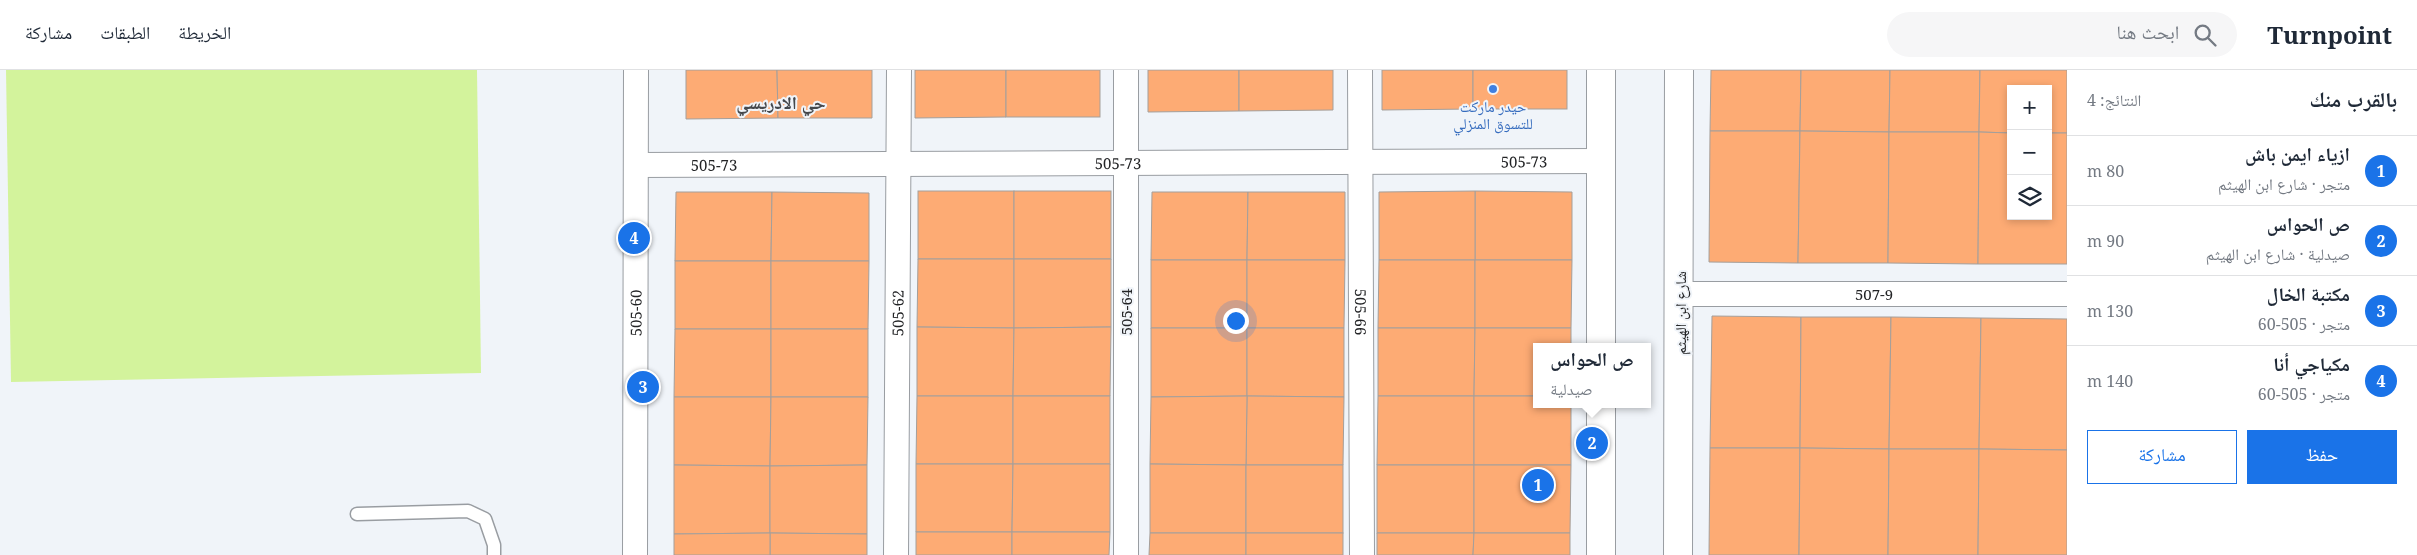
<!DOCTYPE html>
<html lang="ar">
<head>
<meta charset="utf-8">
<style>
	:root { --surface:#fff; --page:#f6f6f7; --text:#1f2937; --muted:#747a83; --line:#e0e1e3; --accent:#1a73e8 }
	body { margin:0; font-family:"Noto Serif","Noto Naskh Arabic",serif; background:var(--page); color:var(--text); direction:rtl }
	.controls { position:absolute; right:15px; top:15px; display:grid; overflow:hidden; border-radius:0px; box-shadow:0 2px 8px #0003 }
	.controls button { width:45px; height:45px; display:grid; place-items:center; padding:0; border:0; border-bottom:1px solid var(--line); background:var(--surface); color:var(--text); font:25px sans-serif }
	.you { position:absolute; left:1235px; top:250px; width:18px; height:18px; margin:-12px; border:4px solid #fff; border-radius:50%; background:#1a73e8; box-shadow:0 0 0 8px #1a73e833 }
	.badge { display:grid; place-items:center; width:32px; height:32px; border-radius:50%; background:var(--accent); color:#fff; font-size:16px; font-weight:700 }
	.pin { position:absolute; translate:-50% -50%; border:2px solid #fff; box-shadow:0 1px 5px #0006 }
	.popup { position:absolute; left:1533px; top:273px; width:118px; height:65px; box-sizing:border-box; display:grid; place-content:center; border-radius:0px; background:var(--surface); filter:drop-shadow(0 1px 4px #0005); font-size:16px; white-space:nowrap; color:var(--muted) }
	.popup b { font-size:19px; color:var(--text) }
	.popup::after { content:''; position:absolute; left:50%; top:100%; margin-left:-10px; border:10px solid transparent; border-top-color:var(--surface) }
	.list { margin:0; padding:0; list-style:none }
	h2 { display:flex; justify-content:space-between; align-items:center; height:65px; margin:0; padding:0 20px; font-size:21px }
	h2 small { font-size:16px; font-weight:400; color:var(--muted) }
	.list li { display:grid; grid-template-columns:32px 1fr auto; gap:15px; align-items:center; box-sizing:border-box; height:70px; padding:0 20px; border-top:1px solid var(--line) }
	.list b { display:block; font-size:19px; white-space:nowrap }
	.list p { margin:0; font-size:16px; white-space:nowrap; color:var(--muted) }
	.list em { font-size:16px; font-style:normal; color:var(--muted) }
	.actions { display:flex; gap:10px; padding:15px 20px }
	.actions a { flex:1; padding:11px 0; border:1px solid var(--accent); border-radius:0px; text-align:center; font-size:18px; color:var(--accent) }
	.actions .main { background:var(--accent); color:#fff }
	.icon { flex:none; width:28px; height:28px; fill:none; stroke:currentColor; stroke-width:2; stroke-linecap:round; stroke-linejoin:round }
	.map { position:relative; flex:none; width:2067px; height:485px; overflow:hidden; direction:ltr }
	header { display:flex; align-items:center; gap:30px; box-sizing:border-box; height:70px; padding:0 25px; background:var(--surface); border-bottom:1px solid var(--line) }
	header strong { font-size:24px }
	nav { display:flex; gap:28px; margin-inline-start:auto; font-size:18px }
	.search { width:350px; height:45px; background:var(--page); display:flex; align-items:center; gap:12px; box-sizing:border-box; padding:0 18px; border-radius:28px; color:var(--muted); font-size:19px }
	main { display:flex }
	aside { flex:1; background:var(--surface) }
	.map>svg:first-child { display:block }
	.green { fill:#d3f39c }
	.building { fill:#fdab74; stroke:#a49f9b }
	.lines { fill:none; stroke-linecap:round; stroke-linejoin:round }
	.lane-casing { stroke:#999da2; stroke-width:15 }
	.street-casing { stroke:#999da2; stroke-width:26 }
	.primary-casing { stroke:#999da2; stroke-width:30 }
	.lane { stroke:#fff; stroke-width:12 }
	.street { stroke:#fff; stroke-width:24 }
	.primary { stroke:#fff; stroke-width:28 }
	.shop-dot { fill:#3f7fe0; stroke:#f0f4f9; stroke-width:2 }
	.labels { text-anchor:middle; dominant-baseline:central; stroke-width:4; stroke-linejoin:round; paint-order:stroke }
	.shop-label { font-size:15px; fill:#366cbe; stroke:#f0f4f9 }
	.street-label { font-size:15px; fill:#232426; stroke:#f0f4f9 }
	.quarter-label { font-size:18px; font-weight:bold; fill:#45484c; stroke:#f0f4f9 }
</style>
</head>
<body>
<header>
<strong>Turnpoint</strong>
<div class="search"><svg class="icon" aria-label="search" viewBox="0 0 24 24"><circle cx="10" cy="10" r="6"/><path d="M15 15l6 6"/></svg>ابحث هنا</div>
<nav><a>الخريطة</a><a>الطبقات</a><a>مشاركة</a></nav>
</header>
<main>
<aside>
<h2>بالقرب منك<small>النتائج: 4</small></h2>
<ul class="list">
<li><span class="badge">1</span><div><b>ازياء ايمن باش</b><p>متجر · شارع ابن الهيثم</p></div><em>80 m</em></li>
<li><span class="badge">2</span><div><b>ص الحواس</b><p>صيدلية · شارع ابن الهيثم</p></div><em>90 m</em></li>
<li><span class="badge">3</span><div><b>مكتبة الخال</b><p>متجر · 505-60</p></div><em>130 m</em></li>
<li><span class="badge">4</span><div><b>مكياجي أنا</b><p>متجر · 505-60</p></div><em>140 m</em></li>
</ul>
<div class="actions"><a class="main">حفظ</a><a>مشاركة</a></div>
</aside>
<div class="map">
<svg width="2067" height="485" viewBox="0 0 2067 485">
	<rect width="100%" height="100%" fill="#f0f4f9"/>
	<polygon class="green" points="6,0 477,0 481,303 11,312"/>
	<g class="building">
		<polygon points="686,0 777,0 778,48 686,49"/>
		<polygon points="777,0 872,0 872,48 778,48"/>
		<polygon points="915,0 1006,0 1006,47 915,48"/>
		<rect x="1006" y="0" width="94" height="47"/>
		<polygon points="1148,0 1239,0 1239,41 1148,42"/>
		<polygon points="1239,0 1333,0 1333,40 1239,41"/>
		<polygon points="1382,0 1473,0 1473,39 1382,40"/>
		<rect x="1473" y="0" width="94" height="39"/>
		<polygon points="1711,0 1801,0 1800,61 1710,61"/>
		<polygon points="1801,0 1890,0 1889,62 1800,61"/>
		<polygon points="1890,0 1980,0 1979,62 1889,62"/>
		<polygon points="1980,0 2067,0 2067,63 2048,63 2048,19 2011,19 2011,63 1979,62"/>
		<polygon points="1710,61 1800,61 1798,193 1709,192"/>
		<polygon points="1800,61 1889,62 1888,193 1798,193"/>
		<polygon points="1889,62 1979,62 1978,194 1888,193"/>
		<polygon points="1979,62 2011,63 2011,146 2048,146 2048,63 2067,63 2067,194 1978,194"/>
		<rect x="918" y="121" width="96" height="68"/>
		<rect x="1014" y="121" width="97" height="68"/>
		<polygon points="1475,121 1572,122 1572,190 1475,190"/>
		<polygon points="1475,121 1475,190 1379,190 1379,122"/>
		<polygon points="676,122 772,122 771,191 675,191"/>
		<polygon points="772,122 869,123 869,191 771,191"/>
		<polygon points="1152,122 1248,122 1247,190 1151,190"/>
		<polygon points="1248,122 1345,122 1345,190 1247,190"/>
		<polygon points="918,189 1014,189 1014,258 917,257"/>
		<polygon points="1014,189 1111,189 1111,257 1014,258"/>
		<rect x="1151" y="190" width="96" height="68"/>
		<polygon points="1247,190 1345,190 1344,258 1247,258"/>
		<polygon points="1379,190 1475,190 1475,258 1378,258"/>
		<polygon points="1475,190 1572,190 1571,258 1475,258"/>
		<rect x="675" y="191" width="96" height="68"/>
		<polygon points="771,191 869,191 868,259 771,259"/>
		<polygon points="1712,246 1801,247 1800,378 1710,378"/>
		<polygon points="1801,247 1891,247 1889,379 1800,378"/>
		<polygon points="1891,247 1981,248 1979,379 1889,379"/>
		<polygon points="1981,248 2067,249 2067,380 1979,379"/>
		<polygon points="917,257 1014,258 1013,326 917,326"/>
		<polygon points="1111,257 1110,326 1013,326 1014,258"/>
		<polygon points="1151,258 1247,258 1247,326 1151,327"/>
		<polygon points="1247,258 1344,258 1344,327 1247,326"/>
		<polygon points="1378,258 1475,258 1474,326 1378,326"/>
		<polygon points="1475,258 1571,258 1571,277 1537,277 1537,326 1474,326"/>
		<polygon points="675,259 771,259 771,327 674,327"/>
		<rect x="771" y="259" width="97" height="68"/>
		<polygon points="917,326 1013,326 1013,394 916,394"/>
		<rect x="1013" y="326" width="97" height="68"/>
		<polygon points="1247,326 1344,327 1343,395 1246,395"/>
		<polygon points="1247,326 1246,395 1150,394 1151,327"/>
		<polygon points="1378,326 1474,326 1474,395 1377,395"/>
		<polygon points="1474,326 1537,326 1537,334 1571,334 1571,395 1474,395"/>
		<polygon points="674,327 771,327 770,396 674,395"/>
		<polygon points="771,327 868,327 867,395 770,396"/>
		<polygon points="1710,378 1800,378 1799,485 1709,485"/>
		<polygon points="1800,378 1889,379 1888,485 1799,485"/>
		<polygon points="1889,379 1979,379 1978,485 1888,485"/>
		<polygon points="1979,379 2067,380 2067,485 1978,485"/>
		<polygon points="916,394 1013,394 1012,462 916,462"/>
		<polygon points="1013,394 1110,394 1110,462 1012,462"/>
		<polygon points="1150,394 1246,395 1246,463 1150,463"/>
		<polygon points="674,395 770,396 770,463 674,464"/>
		<polygon points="867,395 867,464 770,463 770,396"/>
		<rect x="1246" y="395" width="97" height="68"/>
		<rect x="1377" y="395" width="97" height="68"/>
		<polygon points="1474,395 1571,395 1570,463 1474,463"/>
		<rect x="916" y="462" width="96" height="23"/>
		<polygon points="1012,462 1110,462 1109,485 1012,485"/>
		<polygon points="770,463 867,464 867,485 770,485"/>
		<polygon points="770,463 770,485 674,485 674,464"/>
		<polygon points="1150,463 1246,463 1246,485 1149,485"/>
		<rect x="1246" y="463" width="97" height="22"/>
		<polygon points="1377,463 1474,463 1473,485 1377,485"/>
		<polygon points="1474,463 1570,463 1570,485 1473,485"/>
	</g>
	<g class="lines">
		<g class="lane-casing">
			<polyline id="lane" points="357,444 468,441 485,449 494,475 494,485"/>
		</g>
		<g class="street-casing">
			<g id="street">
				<polyline points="1126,0 1126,485"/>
				<path id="s1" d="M1360,0L1362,485"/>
				<path id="s2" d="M636,95L1601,91"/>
				<path id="s3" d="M1680,224H2067"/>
				<path id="s4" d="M635,485L636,0"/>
				<path id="s5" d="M896,485L899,0"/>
			</g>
		</g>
		<g class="primary-casing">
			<g id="primary">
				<polyline points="1601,0 1601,277"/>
				<polyline points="1601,485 1601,334"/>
				<polyline points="1678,485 1679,0"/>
			</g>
		</g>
		<use href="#lane" class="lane"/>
		<use href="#street" class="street"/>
		<use href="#primary" class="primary"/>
	</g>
	<circle class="shop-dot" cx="1493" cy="19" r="5"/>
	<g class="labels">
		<g class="shop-label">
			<text x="1493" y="36">حيدر ماركت<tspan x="1493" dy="17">للتسوق المنزلي</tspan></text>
		</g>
		<g class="street-label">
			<text stroke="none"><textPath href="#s2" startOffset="888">505-73</textPath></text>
			<text stroke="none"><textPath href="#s2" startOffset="482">505-73</textPath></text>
			<text stroke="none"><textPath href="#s2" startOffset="78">505-73</textPath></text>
			<text stroke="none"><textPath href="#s3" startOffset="194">507-9</textPath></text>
			<text transform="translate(1126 242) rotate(-90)">505-64</text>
			<text stroke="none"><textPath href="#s4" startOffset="242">505-60</textPath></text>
			<text stroke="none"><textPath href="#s5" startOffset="242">505-62</textPath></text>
			<text stroke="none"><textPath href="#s1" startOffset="242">505-66</textPath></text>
			<text transform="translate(1680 243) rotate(-90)">شارع ابن الهيثم</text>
		</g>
		<g class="quarter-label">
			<text x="781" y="32">حي الادريسي</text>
		</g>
	</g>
</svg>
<div class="controls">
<button>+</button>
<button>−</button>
<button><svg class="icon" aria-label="layers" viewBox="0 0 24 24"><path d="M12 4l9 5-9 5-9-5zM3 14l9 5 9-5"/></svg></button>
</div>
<div class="you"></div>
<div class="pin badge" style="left:1538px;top:415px">1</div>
<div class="pin badge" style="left:1592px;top:373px">2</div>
<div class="popup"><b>ص الحواس</b>صيدلية</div>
<div class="pin badge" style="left:643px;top:317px">3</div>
<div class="pin badge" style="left:634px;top:168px">4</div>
</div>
</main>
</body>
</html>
